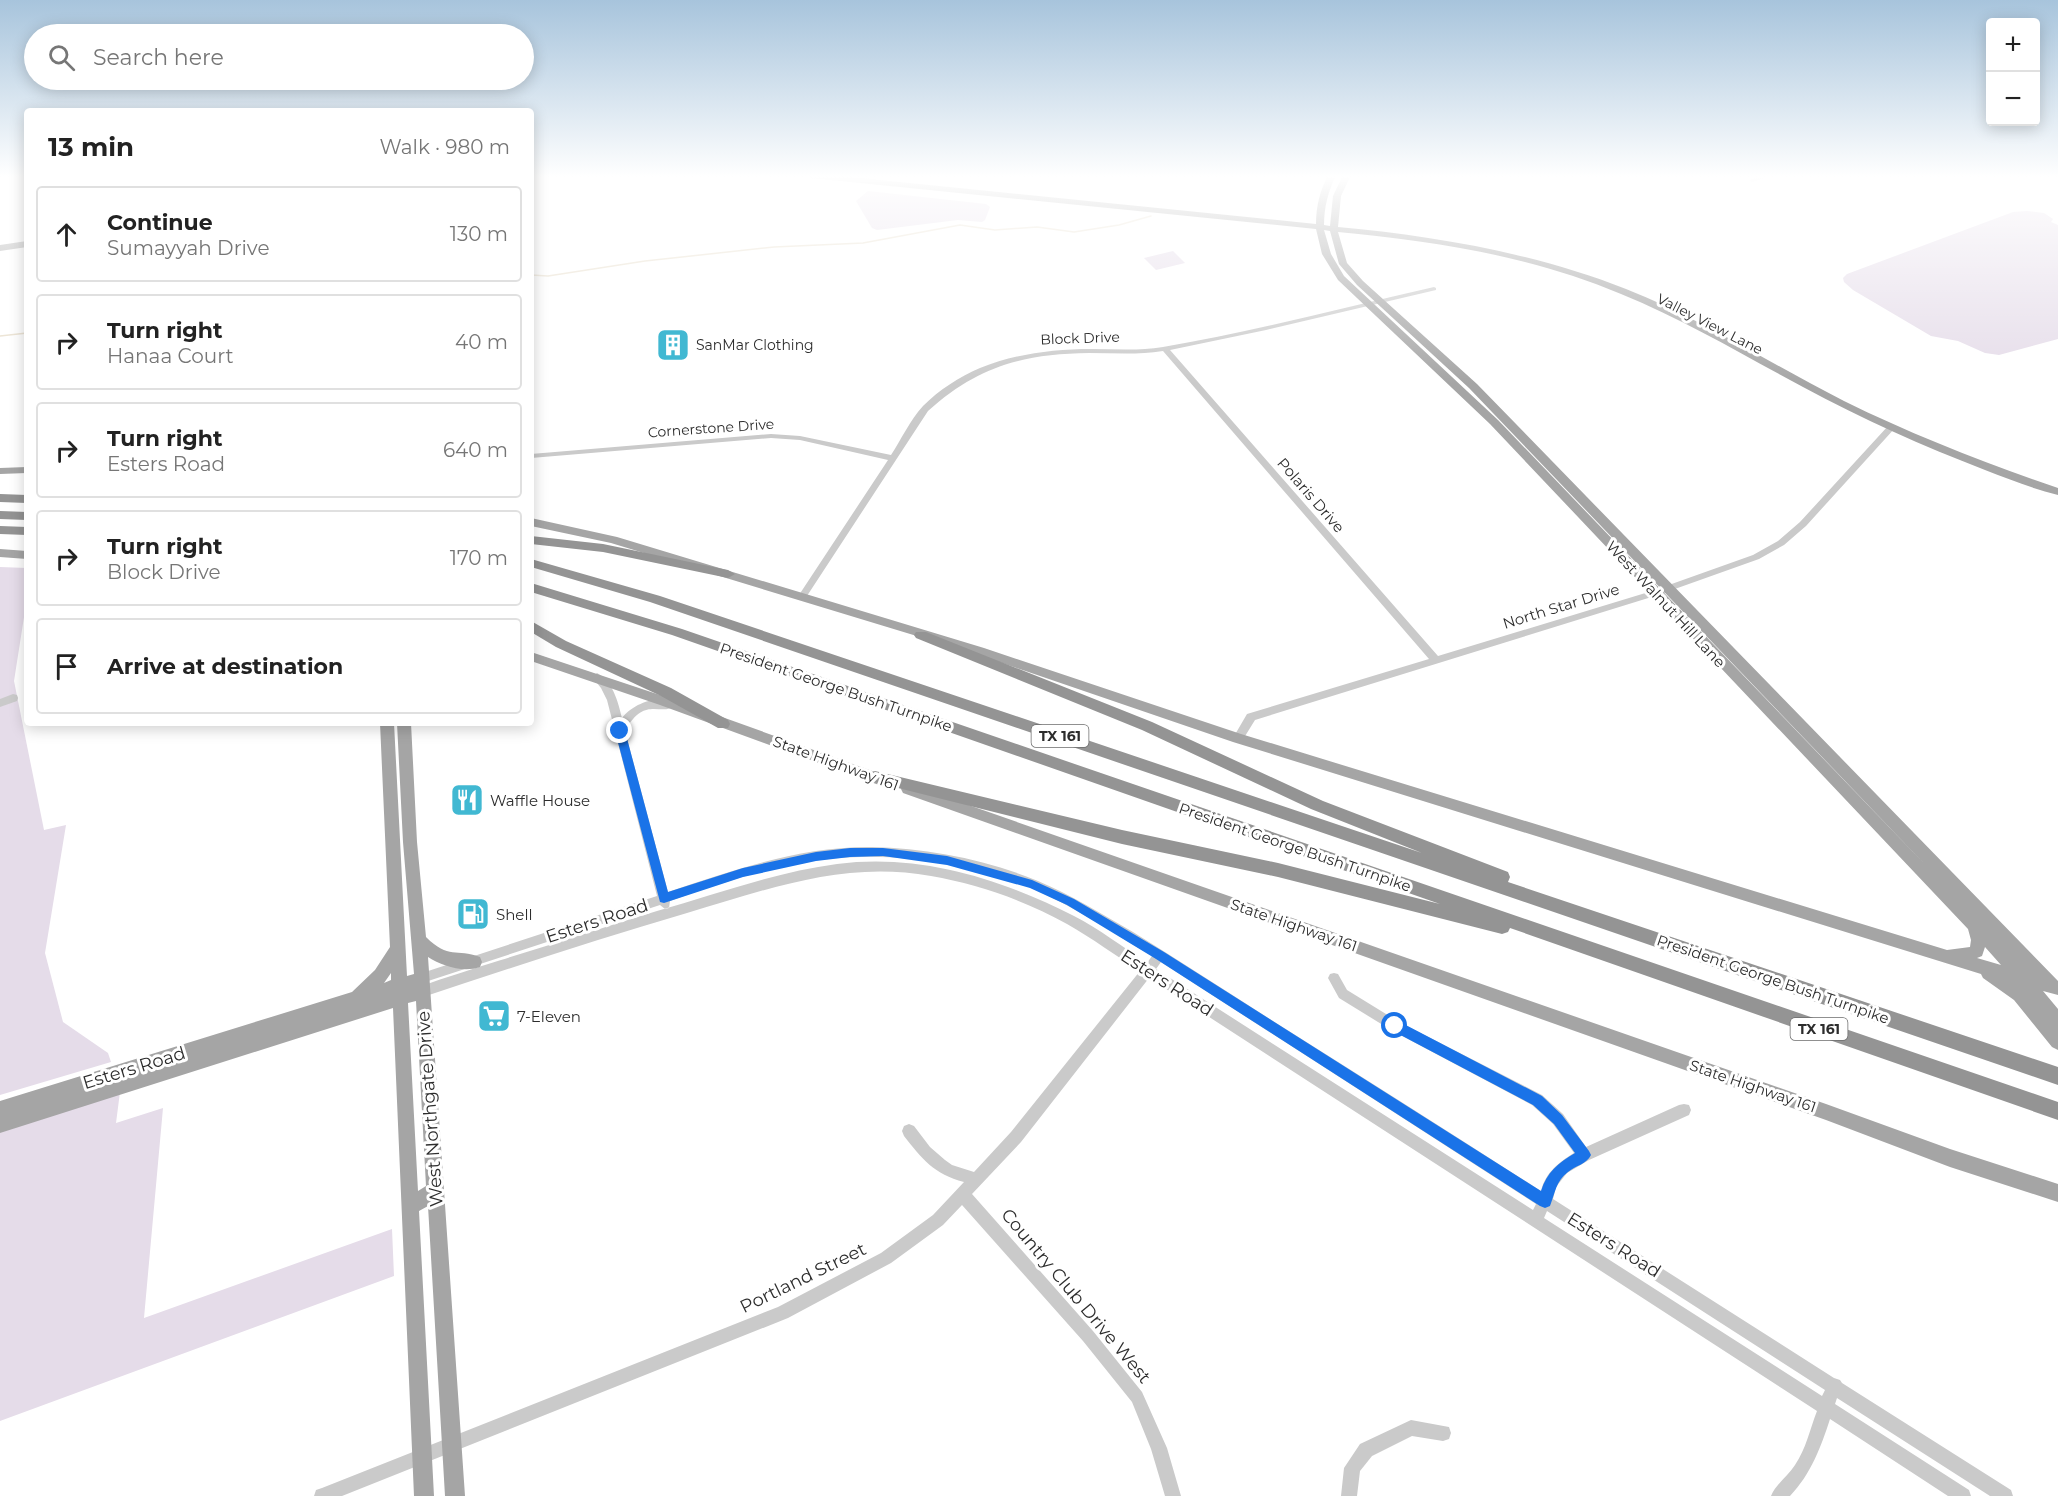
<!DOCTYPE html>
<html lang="en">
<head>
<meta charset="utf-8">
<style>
	:root { --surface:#fff; --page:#f6f6f6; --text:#222; --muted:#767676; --line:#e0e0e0 }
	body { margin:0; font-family:Montserrat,sans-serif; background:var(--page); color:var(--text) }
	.controls { position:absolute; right:18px; top:18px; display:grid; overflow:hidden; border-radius:6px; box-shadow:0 3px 15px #0003 }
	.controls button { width:54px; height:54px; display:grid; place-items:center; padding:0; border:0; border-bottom:2px solid var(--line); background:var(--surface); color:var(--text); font:30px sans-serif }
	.stop { position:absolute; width:18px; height:18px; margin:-14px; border:4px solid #1a73e8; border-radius:50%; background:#fff }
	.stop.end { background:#1a73e8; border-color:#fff; box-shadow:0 2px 6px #0008 }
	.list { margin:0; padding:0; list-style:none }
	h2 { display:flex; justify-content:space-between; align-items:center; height:78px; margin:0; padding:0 24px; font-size:26px }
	h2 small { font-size:20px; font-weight:400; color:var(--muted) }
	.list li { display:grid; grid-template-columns:39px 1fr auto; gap:18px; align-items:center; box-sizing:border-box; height:96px; margin:0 12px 12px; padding:0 12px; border:2px solid var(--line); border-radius:6px }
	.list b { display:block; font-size:22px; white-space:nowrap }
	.list p { margin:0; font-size:20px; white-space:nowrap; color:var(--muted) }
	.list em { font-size:20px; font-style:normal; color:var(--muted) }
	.icon { flex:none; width:33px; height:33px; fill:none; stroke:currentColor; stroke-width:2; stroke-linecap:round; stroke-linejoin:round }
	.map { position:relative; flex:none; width:2058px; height:1496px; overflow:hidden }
	.search { position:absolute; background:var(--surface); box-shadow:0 3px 15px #0003; left:24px; top:24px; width:510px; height:66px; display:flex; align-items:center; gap:15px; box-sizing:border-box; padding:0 21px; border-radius:33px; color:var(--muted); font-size:22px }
	.panel { position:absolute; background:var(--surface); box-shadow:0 3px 15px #0003; left:24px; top:108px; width:510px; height:618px; border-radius:6px }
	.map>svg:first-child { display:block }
	.green { fill:#e5dce9 }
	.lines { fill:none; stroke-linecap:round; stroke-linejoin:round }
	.stream { stroke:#e7ddca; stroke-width:1.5 }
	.minor { fill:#cacaca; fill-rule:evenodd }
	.major { fill:#a5a5a5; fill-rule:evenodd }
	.highway { fill:#949494; fill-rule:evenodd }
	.route { fill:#1a73e8 }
	.labels { text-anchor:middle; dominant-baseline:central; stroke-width:6; stroke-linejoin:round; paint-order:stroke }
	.far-street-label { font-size:14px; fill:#2d2d2d; stroke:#fff }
	.far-poi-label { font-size:14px; fill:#2d2d2d; stroke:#fff; text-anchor:start }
	.shield { fill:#fff; stroke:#6c6c6c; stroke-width:1.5 }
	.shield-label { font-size:14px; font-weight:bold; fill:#2d2d2d }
	.street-label { font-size:15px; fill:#2d2d2d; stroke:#fff }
	.poi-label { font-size:15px; fill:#2d2d2d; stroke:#fff; text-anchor:start }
	.near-street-label { font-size:18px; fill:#2d2d2d; stroke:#fff }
</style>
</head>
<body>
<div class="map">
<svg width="2058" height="1496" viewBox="0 0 2058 1496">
	<rect width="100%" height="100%" fill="#fff"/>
	<g class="green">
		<polygon points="868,191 986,204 990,207 985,220 982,222 958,220 877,230 872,228 856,201"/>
		<polygon points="2027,211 2044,213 2053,219 2051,222 2058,225 2058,339 1999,355 1985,353 1958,341 1931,336 1853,290 1844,282 1843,278 1847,274 2013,212"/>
		<polygon points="1173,251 1185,263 1156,270 1144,258"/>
		<polygon points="0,567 27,568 27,598 14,681 44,830 66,825 45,953 63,1022 108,1053 111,1062 0,1095"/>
		<polygon points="120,1092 116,1123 163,1108 144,1318 392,1229 394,1276 0,1421 0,1130"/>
	</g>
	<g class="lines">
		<g class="stream">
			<polyline points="531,275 548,276 645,261 774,247 863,243 960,225 995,230 1037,227 1074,232 1119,225 1151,216"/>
			<polyline points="0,336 27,333"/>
		</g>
		<g class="minor">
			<polygon points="1764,175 1774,175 1752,182 1749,180"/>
			<path d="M1434,287L1436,288V290L1266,330L1170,350L1438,656L1652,591L1753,555L1778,541L1800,522L1888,426H1894L1895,428L1806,526L1784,545L1759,559L1658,595L1255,720L1242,741L1238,742L1233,738L1247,714L1429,659L1163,351C1138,355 1114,353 1089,353C1023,354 978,366 928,411L805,599L802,600L797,597L799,595L888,460L800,440L771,438L531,458V454L771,434L800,436L891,455C901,440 910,420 923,406C939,390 959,377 980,368C1015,354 1053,349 1091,349C1115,349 1139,351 1163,347C1254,332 1344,307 1434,287Z"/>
			<path d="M597,673C613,681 618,702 622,718C632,704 661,692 675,705C662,718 645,694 625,731L668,892C734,870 801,846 872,847C928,848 987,860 1038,881C1071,895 1102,914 1133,932C1180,961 1226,991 1273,1021C1362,1077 1452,1134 1541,1191C1546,1172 1558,1163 1574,1153L1553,1124L1532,1105L1391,1030L1339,998L1328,978L1330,974L1334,973L1338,974L1347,990L1399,1022L1542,1095L1563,1114L1586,1147L1679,1105L1684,1104L1689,1105L1691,1110L1689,1115L1589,1160L1567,1173L1556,1187L1553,1199L1834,1378L1840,1380L1842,1383L2011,1490L2013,1496H1990L1837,1398L1835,1404L1969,1490L1971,1496H1948L1830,1419C1821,1447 1811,1474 1790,1496H1771C1776,1484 1788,1476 1795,1465C1806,1449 1810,1429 1817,1411L1149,978L1021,1142L972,1194L1093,1331L1142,1392L1167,1448L1181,1496H1165L1151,1449L1132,1402L1083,1341L962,1205L943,1225L891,1263L788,1318L342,1496H314L316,1490L322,1488L778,1307L881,1253L933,1215L964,1182C934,1174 922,1159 904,1136L902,1131L904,1126L909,1124L914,1126L930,1147L945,1160L952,1165L974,1172L1011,1132L1140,971C1116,956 1092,938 1067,924C1026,901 978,884 931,876C844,860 769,889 687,913C598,939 511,968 423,997L419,995L417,991L419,987C446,977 473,969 501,960C553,944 605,927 657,911C716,894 776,872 837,864C919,853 1002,879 1074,916C1099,929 1123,947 1147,963L1152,956C1112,932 1072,905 1029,887C959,859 875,849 801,863C756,871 713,886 670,901L669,908L665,909L660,905L422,983L418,982L416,978L418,974L422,973L657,896L607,700L601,688L592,677ZM1161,962L1536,1204L1533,1210L1156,969ZM1547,1211L1825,1390L1822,1396L1544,1218Z"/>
			<polygon points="13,694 17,695 18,698 17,701 0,707 0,699"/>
			<polygon points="1411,1420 1449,1427 1451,1433 1449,1439 1443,1441 1412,1436 1372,1456 1360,1471 1357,1496 1341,1496 1344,1468 1360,1444"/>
		</g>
		<g class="major">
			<polygon points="531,175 548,175 531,178"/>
			<path d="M797,175L850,177L1316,224C1316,206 1320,191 1328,175H1336C1328,192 1324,207 1324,225L1330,226L1333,196L1343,175H1351L1341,196L1338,227C1436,236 1534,253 1626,289C1702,319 1771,364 1844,401C1913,435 1985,463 2058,488V495C2033,489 2009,479 1985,470C1923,446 1862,419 1803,387C1743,355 1685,320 1621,294C1532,256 1434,241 1338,232L1347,263L1363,281L1477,384L2058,981V995L2043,991L2058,1009V1050L2052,1047L2014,1000L1983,978L1981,974L1233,742L976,654L611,543L531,526V518L617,537L984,648L1241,734L1947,950L1970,947L1971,940L1968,929L1490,424L1338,280L1322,254L1316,229L801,177ZM1324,230L1330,231L1339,264L1357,285L1469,388L1936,876L1498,420L1344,276L1331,254ZM1985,947L2001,965L1977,958L1982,956Z"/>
			<polygon points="27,241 27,247 0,251 0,245"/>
			<polygon points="27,467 27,473 0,474 0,468"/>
			<polygon points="0,549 27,551 27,559 0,557"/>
			<polygon points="531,652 669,698 889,777 891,781 889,785 879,785 660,705 531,661"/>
			<path d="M380,723H394L407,976L414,974L403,842L397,723H411L417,842L426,937C449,960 456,948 480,957L482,962L480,967C463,973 442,966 428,957L465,1496H445L428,1206L419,1211L434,1496H414L393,1008L0,1133V1101L352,992L375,970L390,947ZM391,973V980L384,983ZM416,1001L426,1186L418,1191L408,1003Z"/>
			<polygon points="908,784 1826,1104 1950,1149 2058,1184 2058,1202 1950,1167 1826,1120 903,793 901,789 903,785"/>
		</g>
		<g class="highway">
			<polygon points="0,494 27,495 27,503 0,502"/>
			<polygon points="0,511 27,512 27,520 0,519"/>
			<polygon points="0,526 27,527 27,535 0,534"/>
			<polygon points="531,536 603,544 728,570 735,574 728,578 603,552 531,544"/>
			<polygon points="531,559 660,596 1422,853 1311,809 1142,730 916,638 914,635 916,632 926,632 1152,722 1323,801 1508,872 1510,877 1508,882 2058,1067 2058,1085 650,602 531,567"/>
			<polygon points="531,583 682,629 2058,1102 2058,1120 1510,928 1508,932 1502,934 1278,877 1122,844 870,781 867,777 870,773 875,771 1122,830 1278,863 1440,904 672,635 531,592"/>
			<polygon points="531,621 566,641 671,688 728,720 730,724 728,728 718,728 661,696 556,647 531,632"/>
		</g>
	</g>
	<linearGradient id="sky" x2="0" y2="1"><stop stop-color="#a7c4dc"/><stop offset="0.46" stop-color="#fff"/><stop offset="1" stop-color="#fff" stop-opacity="0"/></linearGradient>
	<rect width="2058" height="384" fill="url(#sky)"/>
	<path class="route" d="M620,727L625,731L668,892L743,868L816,852L850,848H883L947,856L1032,880L1074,899L1164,952L1541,1191C1547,1172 1558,1163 1575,1153L1554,1124L1533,1105L1391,1030V1022H1400L1542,1096L1562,1115L1589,1151L1591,1155C1587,1164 1575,1166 1568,1172C1556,1181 1555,1193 1550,1206L1545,1208L1540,1206L1156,959L1067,905L1030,888L947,865L883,856L850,857L816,861L743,877L664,903L660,902L615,731Z"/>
	<defs>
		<g id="building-square" transform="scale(1.725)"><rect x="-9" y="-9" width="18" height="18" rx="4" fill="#41b8d2" stroke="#fff"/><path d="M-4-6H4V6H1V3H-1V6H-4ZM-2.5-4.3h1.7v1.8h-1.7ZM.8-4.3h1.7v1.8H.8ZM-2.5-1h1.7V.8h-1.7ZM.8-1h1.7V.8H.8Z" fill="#fff"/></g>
		<g id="restaurant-square" transform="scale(1.725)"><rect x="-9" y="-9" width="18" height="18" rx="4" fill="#41b8d2" stroke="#fff"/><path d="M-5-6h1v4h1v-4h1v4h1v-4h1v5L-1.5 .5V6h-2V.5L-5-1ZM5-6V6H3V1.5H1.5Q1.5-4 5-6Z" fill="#fff"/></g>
		<g id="fuel-square" transform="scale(1.725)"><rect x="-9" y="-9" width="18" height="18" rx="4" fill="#41b8d2" stroke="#fff"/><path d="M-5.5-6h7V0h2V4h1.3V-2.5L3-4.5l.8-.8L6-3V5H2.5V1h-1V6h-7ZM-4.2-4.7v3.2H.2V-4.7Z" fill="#fff"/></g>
		<g id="supermarket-square" transform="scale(1.725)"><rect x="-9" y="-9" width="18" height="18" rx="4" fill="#41b8d2" stroke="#fff"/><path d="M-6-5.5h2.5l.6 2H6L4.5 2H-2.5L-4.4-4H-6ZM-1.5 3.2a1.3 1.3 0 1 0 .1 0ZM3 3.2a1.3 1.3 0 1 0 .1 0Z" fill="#fff"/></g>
	</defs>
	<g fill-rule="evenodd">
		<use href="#building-square" x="673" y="345"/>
		<use href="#restaurant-square" x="467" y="800"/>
		<use href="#fuel-square" x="473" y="914"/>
		<use href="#supermarket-square" x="494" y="1016"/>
	</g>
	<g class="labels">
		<g class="far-street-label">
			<text transform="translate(1710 324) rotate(27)">Valley View Lane</text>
			<text transform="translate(1080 338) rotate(-2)">Block Drive</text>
			<text transform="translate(711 428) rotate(-4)">Cornerstone Drive</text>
		</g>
		<g class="far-poi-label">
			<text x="696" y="345">SanMar Clothing</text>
		</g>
		<g class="shield">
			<rect x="1031.5" y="725" width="57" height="22" rx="4.5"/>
			<rect x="1790.5" y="1018" width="57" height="22" rx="4.5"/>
		</g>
		<g class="shield-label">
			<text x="1060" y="736">TX 161</text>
			<text x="1819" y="1029">TX 161</text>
		</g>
		<g class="street-label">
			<text transform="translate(1311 495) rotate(49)">Polaris Drive</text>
			<text transform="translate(1666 604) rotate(47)">West Walnut Hill Lane</text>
			<text transform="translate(1561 606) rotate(-17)">North Star Drive</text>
			<text transform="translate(836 687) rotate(19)">President George Bush Turnpike</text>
			<text transform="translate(836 763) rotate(20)">State Highway 161</text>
			<text transform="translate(1295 847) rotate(19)">President George Bush Turnpike</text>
			<text transform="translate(1294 925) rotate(19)">State Highway 161</text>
			<text transform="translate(1773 979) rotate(19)">President George Bush Turnpike</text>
			<text transform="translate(1753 1086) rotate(19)">State Highway 161</text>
		</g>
		<g class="poi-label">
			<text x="490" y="800">Waffle House</text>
			<text x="496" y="914">Shell</text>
			<text x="517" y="1016">7-Eleven</text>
		</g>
		<g class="near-street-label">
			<text transform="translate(597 921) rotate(-18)">Esters Road</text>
			<text transform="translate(1167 983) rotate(33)">Esters Road</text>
			<text transform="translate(134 1068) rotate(-17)">Esters Road</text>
			<text transform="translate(430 1109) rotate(-94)">West Northgate Drive</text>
			<text transform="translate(1614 1245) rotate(32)">Esters Road</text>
			<text transform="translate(803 1278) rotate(-26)">Portland Street</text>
			<text transform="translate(1076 1296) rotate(50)">Country Club Drive West</text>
		</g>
	</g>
</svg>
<div class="controls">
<button>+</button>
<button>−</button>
</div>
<div class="stop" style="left:1395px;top:1026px"></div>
<div class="stop end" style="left:620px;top:731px"></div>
<div class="search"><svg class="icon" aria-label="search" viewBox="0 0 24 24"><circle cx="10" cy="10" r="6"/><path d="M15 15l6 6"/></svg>Search here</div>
<section class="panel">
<h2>13 min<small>Walk · 980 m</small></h2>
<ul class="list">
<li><svg class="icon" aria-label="ahead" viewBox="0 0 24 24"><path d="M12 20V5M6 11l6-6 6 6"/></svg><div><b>Continue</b><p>Sumayyah Drive</p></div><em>130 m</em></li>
<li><svg class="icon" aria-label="right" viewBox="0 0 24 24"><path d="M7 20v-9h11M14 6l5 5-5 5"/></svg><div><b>Turn right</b><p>Hanaa Court</p></div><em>40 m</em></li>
<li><svg class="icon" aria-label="right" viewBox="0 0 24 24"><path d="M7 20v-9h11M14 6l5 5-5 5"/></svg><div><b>Turn right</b><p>Esters Road</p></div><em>640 m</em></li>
<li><svg class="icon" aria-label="right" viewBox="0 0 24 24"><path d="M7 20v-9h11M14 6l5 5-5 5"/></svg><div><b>Turn right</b><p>Block Drive</p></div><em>170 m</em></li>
<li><svg class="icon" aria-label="arrive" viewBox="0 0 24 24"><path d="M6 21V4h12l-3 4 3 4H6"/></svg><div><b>Arrive at destination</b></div></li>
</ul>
</section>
</div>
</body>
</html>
